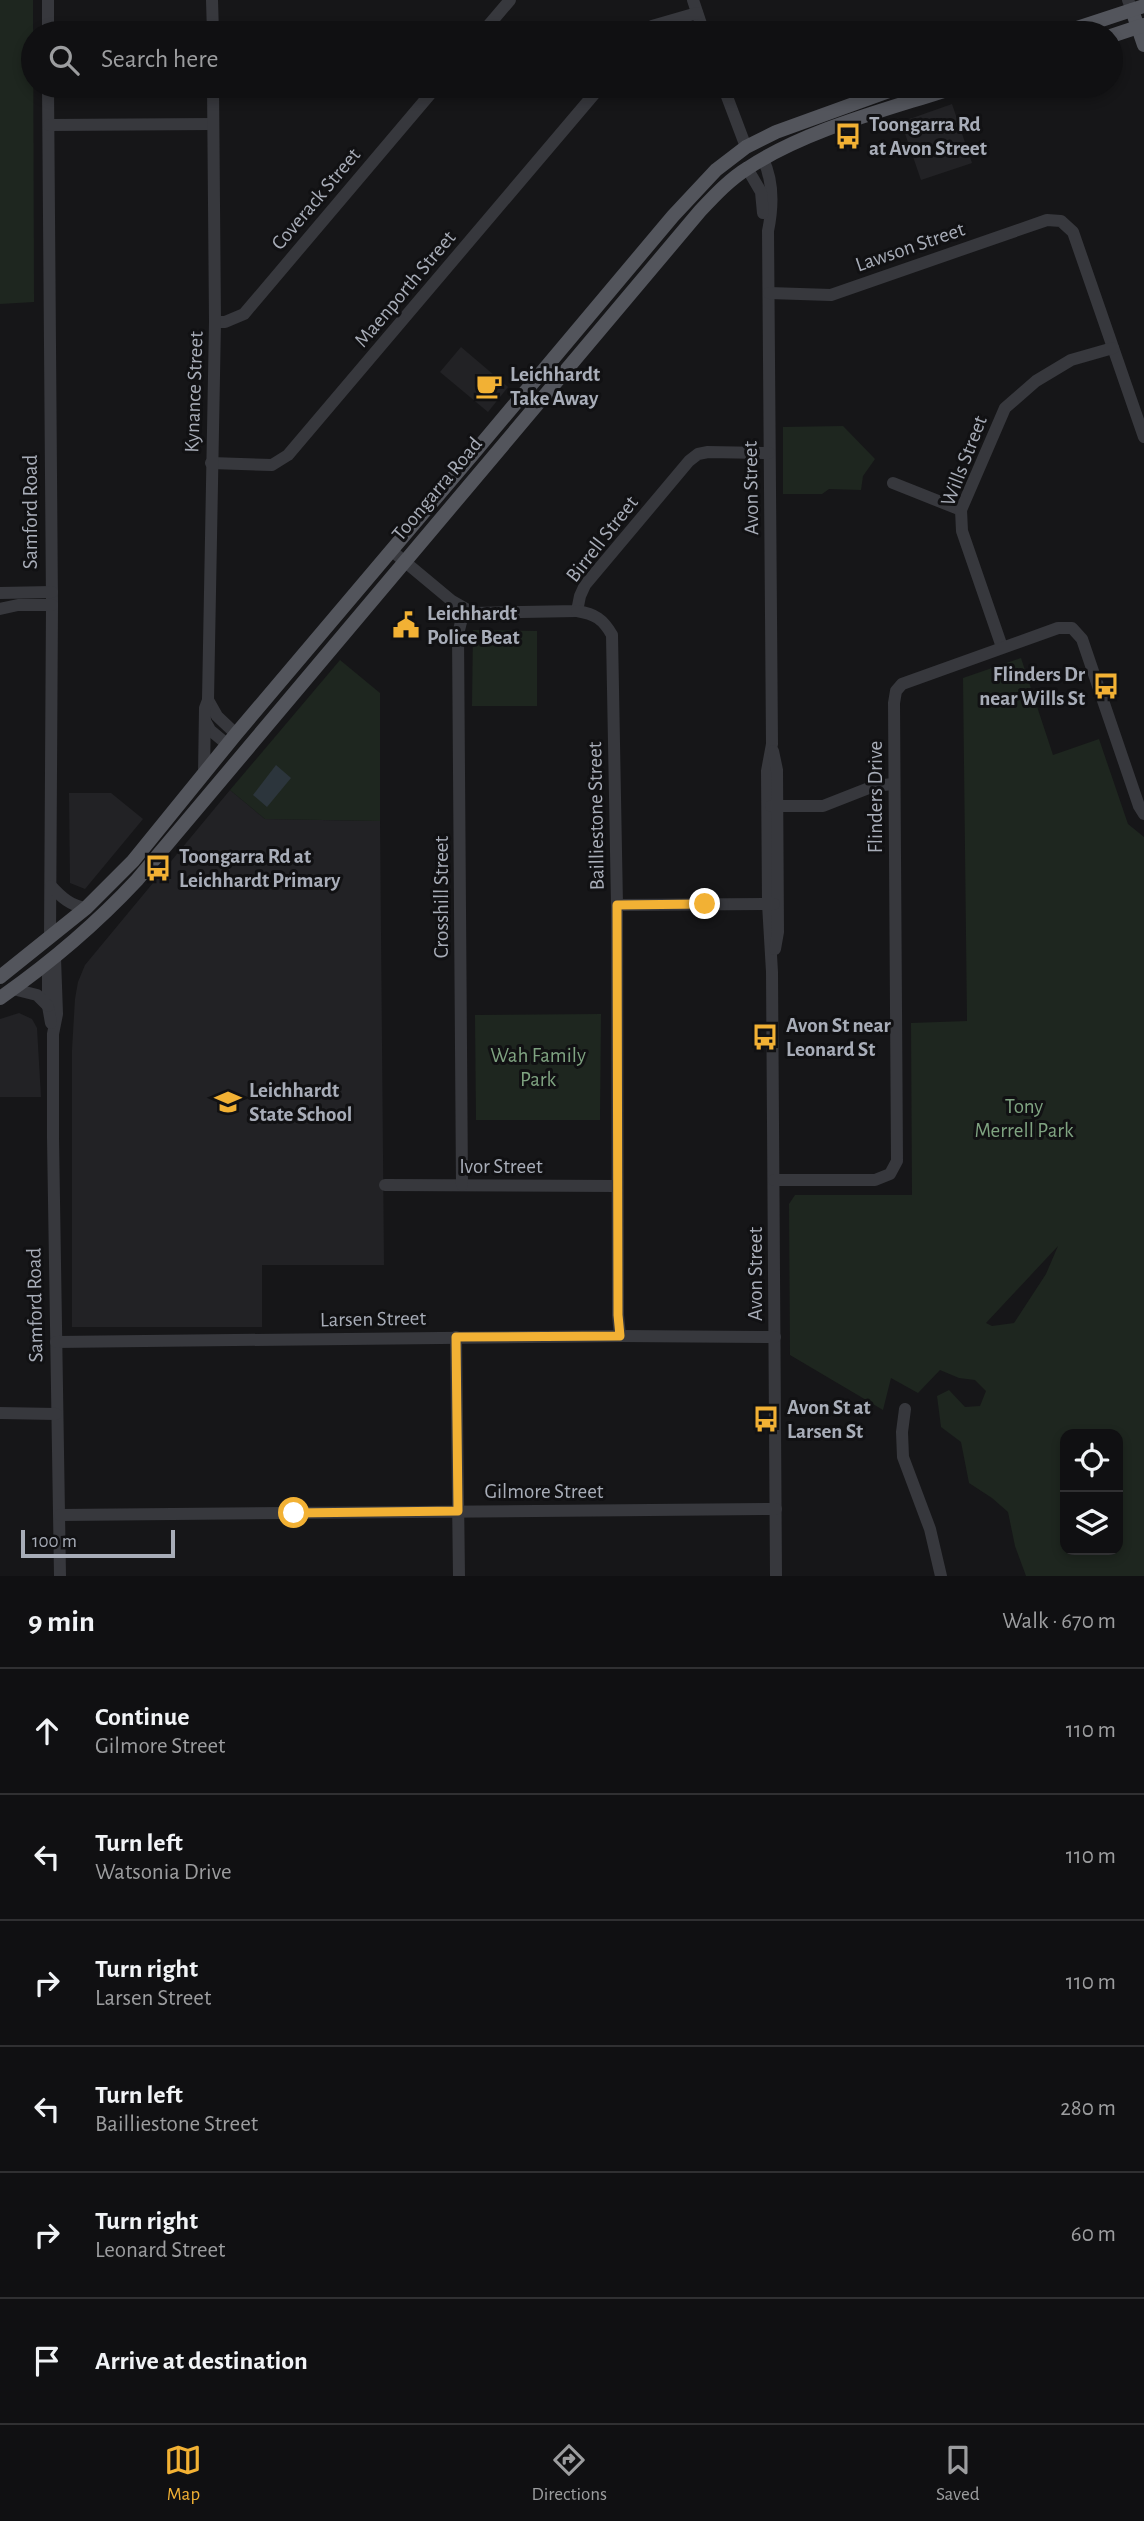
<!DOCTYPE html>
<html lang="en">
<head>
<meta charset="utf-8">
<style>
	:root { --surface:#101012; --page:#1e1e20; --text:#f1f3f6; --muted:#9c9d9f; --line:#303032; --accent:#f2b134 }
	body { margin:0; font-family:"Alegreya Sans",sans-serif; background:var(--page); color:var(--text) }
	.controls { position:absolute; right:21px; bottom:21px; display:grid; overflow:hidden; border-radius:14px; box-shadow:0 4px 10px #0003 }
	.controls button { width:63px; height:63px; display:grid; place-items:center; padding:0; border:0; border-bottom:2px solid var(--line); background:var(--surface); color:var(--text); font:35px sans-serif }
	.scale { position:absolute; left:21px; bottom:18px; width:154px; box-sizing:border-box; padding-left:7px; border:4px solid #a8adb8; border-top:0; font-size:19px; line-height:24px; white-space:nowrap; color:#a8adb8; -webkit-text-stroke:5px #111113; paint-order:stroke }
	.stop { position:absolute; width:21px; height:21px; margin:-16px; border:5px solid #f2b134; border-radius:50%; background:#fff }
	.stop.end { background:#f2b134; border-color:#fff; box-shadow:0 2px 7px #0008 }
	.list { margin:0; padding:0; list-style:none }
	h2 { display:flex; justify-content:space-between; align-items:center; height:91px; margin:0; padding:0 28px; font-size:30px }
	h2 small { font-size:23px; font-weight:400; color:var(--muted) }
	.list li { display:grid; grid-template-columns:46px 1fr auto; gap:21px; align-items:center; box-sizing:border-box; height:126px; padding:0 28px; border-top:2px solid var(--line) }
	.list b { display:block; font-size:26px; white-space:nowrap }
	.list p { margin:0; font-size:23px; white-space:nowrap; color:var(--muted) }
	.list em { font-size:23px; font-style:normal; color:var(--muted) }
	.icon { flex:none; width:38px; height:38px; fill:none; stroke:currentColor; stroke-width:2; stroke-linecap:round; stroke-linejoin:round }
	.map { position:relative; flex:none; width:1144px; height:1576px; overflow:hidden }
	.search { position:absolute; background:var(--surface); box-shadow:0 4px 10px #0003; left:21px; right:21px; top:21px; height:77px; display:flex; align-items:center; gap:18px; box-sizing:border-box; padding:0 24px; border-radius:38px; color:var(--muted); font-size:26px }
	.sheet { height:847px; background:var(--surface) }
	nav { display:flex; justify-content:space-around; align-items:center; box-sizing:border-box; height:98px; border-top:2px solid var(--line); background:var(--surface); font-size:19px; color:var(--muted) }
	nav a { display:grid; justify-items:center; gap:4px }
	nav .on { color:var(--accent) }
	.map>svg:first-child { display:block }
	.built { fill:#222225 }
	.green { fill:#1e261f; fill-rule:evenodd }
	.water { fill:#2c353c }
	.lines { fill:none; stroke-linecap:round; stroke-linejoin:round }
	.minor { stroke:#37383d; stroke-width:12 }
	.major { stroke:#53555c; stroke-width:14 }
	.route { stroke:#f2b134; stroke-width:9 }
	.labels { text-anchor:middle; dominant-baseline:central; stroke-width:6; stroke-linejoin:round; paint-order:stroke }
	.poi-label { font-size:21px; font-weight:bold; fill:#a8adb8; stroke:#111113; text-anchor:start }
	.street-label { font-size:21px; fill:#a8adb8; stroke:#111113 }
	.park-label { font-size:21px; fill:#7fa381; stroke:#111113 }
</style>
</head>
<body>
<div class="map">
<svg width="1144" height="1576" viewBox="0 0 1144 1576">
	<rect width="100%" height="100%" fill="#161618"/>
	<g class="built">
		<polygon points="952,104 972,163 921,180 901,122"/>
		<polygon points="461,347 508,387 488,412 440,372"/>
		<polygon points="230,790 265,819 380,821 384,1265 262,1265 262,1327 72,1327 72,1050 75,999 78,982 85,965"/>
		<polygon points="69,793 111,793 143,819 85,889 70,883"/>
		<polygon points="19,1013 32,1019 37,1028 41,1097 0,1097 0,1019"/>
	</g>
	<g class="green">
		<polygon points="0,0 33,0 34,302 0,304"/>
		<polygon points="843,426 875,459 863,476 861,490 829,489 822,494 783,494 783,427"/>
		<polygon points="473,630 537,631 537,706 472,706"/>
		<path d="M1021,658L1053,755L1099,739L1128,824L1144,837V1576H1026L1015,1546L1008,1512L992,1498L969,1483L961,1442L941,1427L937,1396L949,1390L965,1407L980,1406L986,1391L975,1380L959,1378L940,1370L918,1393L891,1378L883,1410L790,1355L789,1204L795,1195H912L911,1023L967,1021L963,678ZM1058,1246L1046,1274L1014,1323L992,1326L986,1323ZM1065,1434H1118V1550H1065Z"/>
		<polygon points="340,660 380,693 380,821 265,819 230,790"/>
		<polygon points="601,1014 600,1120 476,1120 475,1015"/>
	</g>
	<polygon class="water" points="276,765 291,778 267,807 253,795"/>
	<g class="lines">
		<g class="minor">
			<polyline points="48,0 48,33"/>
			<polyline points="212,0 213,33"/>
			<polyline points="693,0 704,33"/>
			<polyline points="1128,0 1132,10"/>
			<polyline points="482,33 510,0"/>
			<polyline points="646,33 652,26 697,13"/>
			<polyline points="48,86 52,605 50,938"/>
			<polyline points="723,86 746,147"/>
			<polyline points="49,125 213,124"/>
			<path d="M763,159C774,182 773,207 768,231L772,744L767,771L768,904L772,972L776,1576"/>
			<polyline points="747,168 761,192 763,213"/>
			<polyline points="769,293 831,295 1047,220 1061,221 1073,232 1144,437"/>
			<polyline points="215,322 225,322 244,314 437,86"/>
			<polyline points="211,463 272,465 288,455 601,86"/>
			<polyline points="893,483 961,510"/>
			<polyline points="392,551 452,601 473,613 577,611 580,596 585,585 689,461 698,454 708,452 769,453"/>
			<polyline points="0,593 52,592"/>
			<polyline points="0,609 18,605 52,605"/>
			<path d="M577,611C595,614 603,619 612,635L617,905L618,1315L620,1336"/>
			<polyline points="1002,647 962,531 961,510 1005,408 1036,381 1071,360 1113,348"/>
			<polyline points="208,700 217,716 236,734"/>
			<polyline points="205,721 210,730 228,745"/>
			<polyline points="773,751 777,770 778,932 775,949"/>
			<polyline points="204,775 205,708 208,700 215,322 213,86"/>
			<polyline points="771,806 823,806 874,786 893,784"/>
			<path d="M51,886C61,897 71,906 86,908"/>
			<polyline points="617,905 774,904"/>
			<polyline points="55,958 57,1014 53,1034 53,1138 60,1576"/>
			<polyline points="48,963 48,1006 51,1023"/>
			<polyline points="13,989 37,995 48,1006"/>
			<polyline points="774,1180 875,1180 890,1174 897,1161 894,703 896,691 902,684 1058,628 1072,628 1082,639 1139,806 1144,814"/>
			<polyline points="385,1185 617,1186"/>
			<polyline points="462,1185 458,634 464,610"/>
			<polyline points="456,1337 459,1576"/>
			<polyline points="56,1342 620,1336 775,1337"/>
			<polyline points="905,1409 902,1432 903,1457 930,1529 941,1576"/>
			<polyline points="0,1413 56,1414"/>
			<polyline points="60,1515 776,1509"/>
		</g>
		<g class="major">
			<polyline points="1132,10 1144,45"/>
			<polyline points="1062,33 1144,6"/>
			<polyline points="1111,36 1144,25"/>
			<polyline points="0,977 86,908 133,861 236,734 473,454 673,216 716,170 746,147 776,132 903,86"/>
			<path d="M0,998C50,963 95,925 137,880L700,211C715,195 730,179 748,168C809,128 890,109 959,86"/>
		</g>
	</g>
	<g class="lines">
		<polyline class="route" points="294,1513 458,1511 456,1337 620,1336 618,1315 617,905 705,904"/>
	</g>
	<defs>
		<g id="bus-bare" transform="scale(2.1)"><path d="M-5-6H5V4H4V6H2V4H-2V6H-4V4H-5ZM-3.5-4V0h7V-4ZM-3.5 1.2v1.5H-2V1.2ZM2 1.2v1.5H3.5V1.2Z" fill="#f2b134" stroke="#111113" stroke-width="2.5" paint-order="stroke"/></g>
		<g id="cafe-bare" transform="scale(2.1)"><path d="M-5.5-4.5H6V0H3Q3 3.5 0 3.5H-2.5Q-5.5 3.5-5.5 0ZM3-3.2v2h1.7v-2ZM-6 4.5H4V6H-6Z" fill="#f2b134" stroke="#111113" stroke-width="2.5" paint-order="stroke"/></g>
		<g id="civic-bare" transform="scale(2.1)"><path d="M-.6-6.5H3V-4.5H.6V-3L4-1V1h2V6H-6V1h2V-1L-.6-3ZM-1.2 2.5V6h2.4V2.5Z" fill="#f2b134" stroke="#111113" stroke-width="2.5" paint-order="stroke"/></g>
		<g id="school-bare" transform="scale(2.1)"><path d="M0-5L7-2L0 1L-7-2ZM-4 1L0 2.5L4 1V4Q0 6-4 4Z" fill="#f2b134" stroke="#111113" stroke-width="2.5" paint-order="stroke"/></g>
	</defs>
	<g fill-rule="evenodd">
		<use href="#bus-bare" x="848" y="136"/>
		<use href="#cafe-bare" x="489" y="386"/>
		<use href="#civic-bare" x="406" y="625"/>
		<use href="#bus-bare" x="1106" y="686"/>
		<use href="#bus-bare" x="158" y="868"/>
		<use href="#bus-bare" x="765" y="1037"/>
		<use href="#school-bare" x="228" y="1102"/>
		<use href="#bus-bare" x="766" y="1419"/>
	</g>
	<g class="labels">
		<g class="poi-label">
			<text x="869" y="124">Toongarra Rd<tspan x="869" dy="24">at Avon Street</tspan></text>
			<text x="510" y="374">Leichhardt<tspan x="510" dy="24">Take Away</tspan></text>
			<text x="427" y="613">Leichhardt<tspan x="427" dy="24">Police Beat</tspan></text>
			<text x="1085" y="674" text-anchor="end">Flinders Dr<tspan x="1085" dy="24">near Wills St</tspan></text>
			<text x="179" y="856">Toongarra Rd at<tspan x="179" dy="24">Leichhardt Primary</tspan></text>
			<text x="786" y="1025">Avon St near<tspan x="786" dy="24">Leonard St</tspan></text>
			<text x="249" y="1090">Leichhardt<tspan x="249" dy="24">State School</tspan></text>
			<text x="787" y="1407">Avon St at<tspan x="787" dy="24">Larsen St</tspan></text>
		</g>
		<g class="street-label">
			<text transform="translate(316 199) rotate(-50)">Coverack Street</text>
			<text transform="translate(910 247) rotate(-19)">Lawson Street</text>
			<text transform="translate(405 289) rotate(-50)">Maenporth Street</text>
			<text transform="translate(194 392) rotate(-88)">Kynance Street</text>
			<text transform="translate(964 461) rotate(-69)">Wills Street</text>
			<text transform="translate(751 488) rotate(-91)">Avon Street</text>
			<text transform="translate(437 489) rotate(-50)">Toongarra Road</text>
			<text transform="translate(30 512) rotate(-90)">Samford Road</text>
			<text transform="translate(602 539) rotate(-52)">Birrell Street</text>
			<text transform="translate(875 797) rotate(-90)">Flinders Drive</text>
			<text transform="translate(596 816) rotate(-91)">Bailliestone Street</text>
			<text transform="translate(441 897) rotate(-90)">Crosshill Street</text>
			<text x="501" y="1166">Ivor Street</text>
			<text transform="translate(755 1274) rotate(-90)">Avon Street</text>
			<text transform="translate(35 1305) rotate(-91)">Samford Road</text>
			<text transform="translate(373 1319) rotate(-1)">Larsen Street</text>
			<text x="544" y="1491">Gilmore Street</text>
		</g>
		<g class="park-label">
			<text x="538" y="1055">Wah Family<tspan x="538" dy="24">Park</tspan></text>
			<text x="1024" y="1106">Tony<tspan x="1024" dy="24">Merrell Park</tspan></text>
		</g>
	</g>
</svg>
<div class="controls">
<button><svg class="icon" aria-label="locate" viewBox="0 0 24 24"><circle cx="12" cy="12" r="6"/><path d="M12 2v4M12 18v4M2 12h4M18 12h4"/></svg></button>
<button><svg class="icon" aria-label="layers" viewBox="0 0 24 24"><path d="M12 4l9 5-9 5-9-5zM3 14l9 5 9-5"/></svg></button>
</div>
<div class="scale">100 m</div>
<div class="stop" style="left:294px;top:1513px"></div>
<div class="stop end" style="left:705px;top:904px"></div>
<div class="search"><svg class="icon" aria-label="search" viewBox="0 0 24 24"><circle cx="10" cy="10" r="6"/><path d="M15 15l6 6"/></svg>Search here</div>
</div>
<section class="sheet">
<h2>9 min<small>Walk · 670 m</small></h2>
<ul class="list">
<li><svg class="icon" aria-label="ahead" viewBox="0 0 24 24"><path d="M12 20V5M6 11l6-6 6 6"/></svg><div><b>Continue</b><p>Gilmore Street</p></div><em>110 m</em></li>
<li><svg class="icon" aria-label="left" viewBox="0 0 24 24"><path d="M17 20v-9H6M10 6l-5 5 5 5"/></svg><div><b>Turn left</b><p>Watsonia Drive</p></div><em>110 m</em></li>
<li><svg class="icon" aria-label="right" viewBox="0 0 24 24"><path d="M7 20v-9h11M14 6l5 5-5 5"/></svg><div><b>Turn right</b><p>Larsen Street</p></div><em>110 m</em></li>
<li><svg class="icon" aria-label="left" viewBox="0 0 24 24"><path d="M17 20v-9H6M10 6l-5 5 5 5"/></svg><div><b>Turn left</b><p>Bailliestone Street</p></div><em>280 m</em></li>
<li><svg class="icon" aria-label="right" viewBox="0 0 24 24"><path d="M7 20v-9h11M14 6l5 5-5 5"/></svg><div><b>Turn right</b><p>Leonard Street</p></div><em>60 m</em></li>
<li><svg class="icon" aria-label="arrive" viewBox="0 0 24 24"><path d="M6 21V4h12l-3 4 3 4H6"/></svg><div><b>Arrive at destination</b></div></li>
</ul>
</section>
<nav>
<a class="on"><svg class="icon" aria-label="map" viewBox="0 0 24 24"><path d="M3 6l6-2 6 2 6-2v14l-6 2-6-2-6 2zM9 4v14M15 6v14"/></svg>Map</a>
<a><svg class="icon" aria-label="directions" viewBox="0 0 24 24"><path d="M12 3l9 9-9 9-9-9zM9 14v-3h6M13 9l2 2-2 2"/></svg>Directions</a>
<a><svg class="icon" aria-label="saved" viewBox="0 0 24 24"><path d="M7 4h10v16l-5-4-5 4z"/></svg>Saved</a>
</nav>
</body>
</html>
